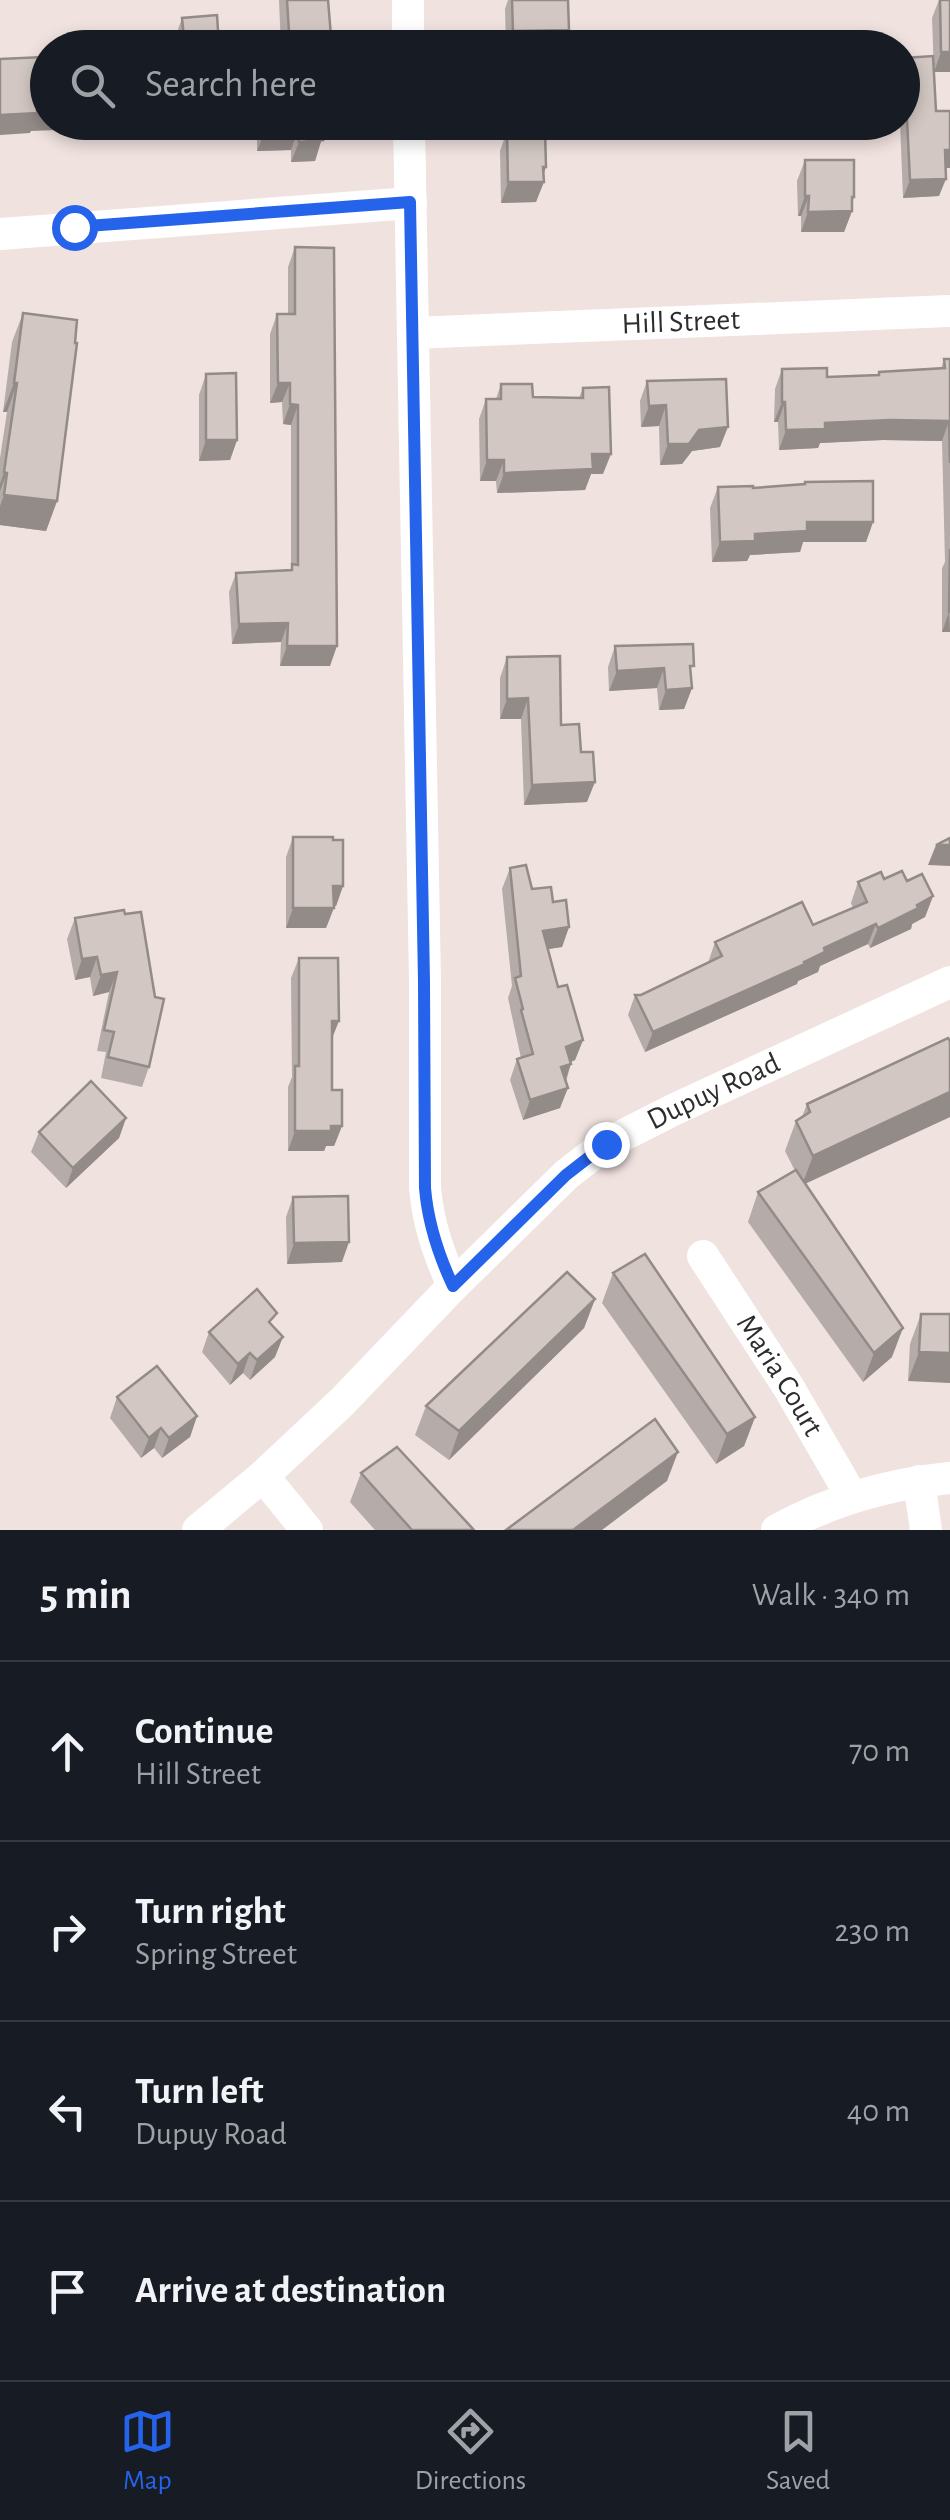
<!DOCTYPE html>
<html lang="en">
<head>
<meta charset="utf-8">
<style>
	:root { --surface:#171b24; --page:#242831; --text:#f1f3f6; --muted:#9ea1a6; --line:#363941; --accent:#2563eb }
	body { margin:0; font-family:"Alegreya Sans",sans-serif; background:var(--page); color:var(--text) }
	.stop { position:absolute; width:30px; height:30px; margin:-22px; border:8px solid #2563eb; border-radius:50%; background:#fff }
	.stop.end { background:#2563eb; border-color:#fff; box-shadow:0 2px 10px #0008 }
	.list { margin:0; padding:0; list-style:none }
	h2 { display:flex; justify-content:space-between; align-items:center; height:130px; margin:0; padding:0 40px; font-size:42px }
	h2 small { font-size:32px; font-weight:400; color:var(--muted) }
	.list li { display:grid; grid-template-columns:65px 1fr auto; gap:30px; align-items:center; box-sizing:border-box; height:180px; padding:0 40px; border-top:2px solid var(--line) }
	.list b { display:block; font-size:38px; white-space:nowrap }
	.list p { margin:0; font-size:32px; white-space:nowrap; color:var(--muted) }
	.list em { font-size:32px; font-style:normal; color:var(--muted) }
	.icon { flex:none; width:55px; height:55px; fill:none; stroke:currentColor; stroke-width:2; stroke-linecap:round; stroke-linejoin:round }
	.map { position:relative; flex:none; width:950px; height:1530px; overflow:hidden }
	.search { position:absolute; background:var(--surface); box-shadow:0 5px 15px #0003; left:30px; right:30px; top:30px; height:110px; display:flex; align-items:center; gap:25px; box-sizing:border-box; padding:0 35px; border-radius:55px; color:var(--muted); font-size:38px }
	.sheet { height:850px; background:var(--surface) }
	nav { display:flex; justify-content:space-around; align-items:center; box-sizing:border-box; height:140px; border-top:2px solid var(--line); background:var(--surface); font-size:28px; color:var(--muted) }
	nav a { display:grid; justify-items:center; gap:5px }
	nav .on { color:var(--accent) }
	.map>svg:first-child { display:block }
	.lines { fill:none; stroke-linecap:round; stroke-linejoin:round }
	.minor { stroke:#fff; stroke-width:32 }
	.wall { fill:#b5aba8 }
	.shaded-wall { fill:#938b88 }
	.building { fill:#d2c7c3; stroke:#938b88; stroke-width:2.5 }
	.route { stroke:#2563eb; stroke-width:12 }
	.labels { text-anchor:middle; dominant-baseline:central; stroke-width:8; stroke-linejoin:round; paint-order:stroke }
	.street-label { font-size:30px; fill:#2d2d2d; stroke:#fff }
</style>
</head>
<body>
<div class="map">
<svg width="950" height="1530" viewBox="0 0 950 1530">
	<rect width="100%" height="100%" fill="#f0e2df"/>
	<g class="lines">
		<g class="minor">
			<polyline points="408,48 408,0"/>
			<path d="M409,122L425,981V1188C428,1224 439,1254 453,1286"/>
			<polyline points="0,234 411,203"/>
			<path id="s1" d="M413,333L950,311"/>
			<path id="s2" d="M703,1256L789,1388L852,1497"/>
			<polyline points="263,1476 307,1530"/>
			<polyline points="919,1481 926,1530"/>
			<path id="s3" d="M198,1530L263,1476L342,1402L453,1286L566,1175L606,1144L675,1109L950,982"/>
			<path d="M777,1530C832,1500 888,1484 950,1478"/>
		</g>
	</g>
	<g class="wall">
		<polygon points="279,0 328,0 332,48 281,48"/>
		<polygon points="508,0 568,0 569,30 563,48 506,48 505,9"/>
		<polygon points="939,0 950,0 950,72 934,72 932,18"/>
		<polygon points="182,18 219,46 219,48 175,48 175,38"/>
		<polygon points="904,58 936,111 946,168 939,196 903,198 900,122 902,122 902,62"/>
		<polygon points="257,122 326,122 315,161 291,162 291,150 257,151"/>
		<polygon points="507,131 544,173 536,202 501,203 500,151"/>
		<polygon points="805,160 852,204 852,211 844,232 801,232 801,216 798,216 797,181"/>
		<polygon points="295,247 330,666 280,666 281,642 232,644 229,592 236,573 290,570 291,568 291,425 283,424 282,402 270,403 270,334 277,314 288,314 288,267"/>
		<polygon points="23,313 57,501 46,531 0,525 0,458 7,412 3,412 12,342"/>
		<polygon points="944,359 950,359 950,632 942,632 942,568 945,562 942,441 883,440 820,443 818,448 779,450 778,422 774,422 775,389 782,369 827,377 878,375 941,369"/>
		<polygon points="206,374 237,440 230,460 199,461 199,395"/>
		<polygon points="647,381 720,447 692,451 682,464 660,465 659,426 641,427 640,401"/>
		<polygon points="501,384 533,397 579,398 583,388 603,474 591,474 585,490 497,493 496,481 480,481 479,419 486,399 496,399"/>
		<polygon points="718,487 753,488 873,522 866,542 803,542 800,552 750,555 747,561 712,562 710,508"/>
		<polygon points="615,646 691,675 692,688 684,709 659,710 657,688 609,691 608,667"/>
		<polygon points="507,657 561,725 581,752 587,802 524,805 521,719 500,719 500,678"/>
		<polygon points="293,837 343,886 336,906 334,906 326,928 286,928 286,857"/>
		<polygon points="510,868 532,889 553,902 569,927 562,947 548,949 558,987 583,1040 575,1060 571,1062 560,1108 523,1120 510,1080 517,1059 521,1058 508,998 512,986 502,889"/>
		<polygon points="884,879 907,881 933,896 925,917 912,924 911,929 870,948 868,944 820,966 818,972 798,981 797,984 645,1052 628,1015 635,995 641,995 708,963 715,942 813,925 853,908 851,903 858,882"/>
		<polygon points="124,910 149,1067 142,1087 101,1078 106,1052 97,1051 109,992 93,996 90,977 75,980 67,939 75,918"/>
		<polygon points="299,958 332,1040 332,1090 342,1126 334,1146 326,1146 324,1151 288,1151 288,1087 292,1077 291,978"/>
		<polygon points="807,1104 950,1117 805,1184 892,1357 863,1382 748,1222 758,1192 795,1171 785,1151 796,1121 802,1117"/>
		<polygon points="126,1118 119,1138 66,1188 31,1152 39,1132"/>
		<polygon points="293,1197 342,1262 287,1264 286,1217"/>
		<polygon points="613,1273 755,1417 744,1446 716,1464 602,1303"/>
		<polygon points="595,1299 584,1328 449,1460 415,1435 426,1406"/>
		<polygon points="921,1314 950,1314 908,1381 910,1344"/>
		<polygon points="273,1326 275,1357 250,1380 243,1373 230,1385 202,1352 209,1332"/>
		<polygon points="117,1397 197,1416 190,1437 162,1458 154,1448 141,1458 110,1418"/>
		<polygon points="361,1473 474,1530 375,1530 350,1502"/>
	</g>
	<g class="shaded-wall">
		<polygon points="569,30 563,48 507,48 513,31"/>
		<polygon points="941,52 950,52 950,72 934,72"/>
		<polygon points="48,110 48,122 137,122 136,127 31,131 30,133 0,135 0,115"/>
		<polygon points="321,122 326,126 315,161 291,162 299,142"/>
		<polygon points="298,129 291,150 257,151 265,131"/>
		<polygon points="945,150 950,150 950,168 939,168"/>
		<polygon points="543,167 546,167 541,182 544,182 536,202 501,203 508,182"/>
		<polygon points="946,179 939,196 903,198 910,180"/>
		<polygon points="805,196 809,196 801,216 798,216"/>
		<polygon points="852,197 854,197 849,211 852,211 844,232 801,232 808,212"/>
		<polygon points="14,383 17,383 7,412 3,412"/>
		<polygon points="278,383 290,383 282,402 270,403"/>
		<polygon points="782,402 785,402 778,422 774,422"/>
		<polygon points="290,404 298,405 291,425 283,424"/>
		<polygon points="666,405 659,426 641,427 649,406"/>
		<polygon points="890,420 949,421 942,441 883,440 820,443 818,448 779,450 786,430 825,423"/>
		<polygon points="728,427 720,447 692,451 682,464 660,465 668,444 699,430"/>
		<polygon points="206,440 237,440 230,460 199,461"/>
		<polygon points="592,454 611,454 603,474 591,474 585,490 497,493 504,473"/>
		<polygon points="487,460 504,460 496,481 480,481"/>
		<polygon points="4,472 7,473 0,491 0,484"/>
		<polygon points="4,495 57,501 46,531 0,525 0,506"/>
		<polygon points="807,522 873,522 866,542 803,542 800,552 750,555 747,561 712,562 720,542"/>
		<polygon points="949,612 950,632 942,632"/>
		<polygon points="288,623 281,642 232,644 239,624"/>
		<polygon points="287,646 337,646 330,666 280,666"/>
		<polygon points="664,668 657,688 609,691 617,671"/>
		<polygon points="692,688 684,709 659,710 666,690"/>
		<polygon points="528,698 521,719 500,719 507,699"/>
		<polygon points="595,782 587,802 524,805 532,785"/>
		<polygon points="936,845 950,845 950,866 928,865"/>
		<polygon points="333,886 343,886 336,906 326,906"/>
		<polygon points="933,896 925,917 912,924 911,929 870,948 878,928"/>
		<polygon points="293,908 334,908 326,928 286,928"/>
		<polygon points="876,924 868,944 820,966 818,972 798,981 797,984 645,1052 653,1032 804,962 824,948"/>
		<polygon points="569,927 562,947 536,951 543,931"/>
		<polygon points="97,957 90,977 75,980 82,959"/>
		<polygon points="117,972 109,992 93,996 101,975"/>
		<polygon points="332,1021 339,1021 331,1041"/>
		<polygon points="583,1040 575,1060 558,1067 566,1047"/>
		<polygon points="571,1064 564,1084 561,1067"/>
		<polygon points="568,1088 560,1108 523,1120 530,1100"/>
		<polygon points="950,1092 950,1117 802,1185 813,1156"/>
		<polygon points="126,1118 119,1138 66,1188 73,1168"/>
		<polygon points="331,1126 342,1126 334,1146 326,1146 324,1151 288,1151 295,1131"/>
		<polygon points="349,1242 342,1262 287,1264 294,1243"/>
		<polygon points="595,1299 584,1328 449,1460 459,1431"/>
		<polygon points="903,1328 892,1357 863,1382 874,1353"/>
		<polygon points="283,1337 275,1357 250,1380 257,1360"/>
		<polygon points="919,1352 950,1353 950,1383 908,1381"/>
		<polygon points="250,1353 243,1373 230,1385 238,1364"/>
		<polygon points="197,1416 190,1437 162,1458 169,1438"/>
		<polygon points="755,1417 744,1446 716,1464 727,1434"/>
		<polygon points="161,1428 154,1448 141,1458 149,1438"/>
		<polygon points="678,1452 667,1481 602,1530 573,1530"/>
	</g>
	<g class="building">
		<polygon points="287,0 328,0 332,48 290,48"/>
		<polygon points="512,0 568,0 569,30 513,31"/>
		<polygon points="940,0 950,0 950,52 941,52"/>
		<polygon points="217,15 219,46 185,48 182,18"/>
		<polygon points="933,56 936,111 950,111 950,150 945,150 946,179 910,180 904,58"/>
		<polygon points="43,57 44,71 48,71 48,110 37,111 38,113 0,115 0,59"/>
		<polygon points="265,122 326,122 326,126 322,127 323,140 299,142 298,129 265,131"/>
		<polygon points="545,130 546,167 543,167 544,182 508,182 507,131"/>
		<polygon points="805,160 854,160 854,197 852,197 852,211 808,212 809,196 805,196"/>
		<polygon points="295,247 334,248 337,646 287,646 288,623 239,624 236,573 292,570 292,564 298,565 298,405 290,404 290,383 278,383 277,314 295,314"/>
		<polygon points="23,313 77,320 75,343 77,343 57,501 4,495 7,473 4,472 17,383 14,383"/>
		<polygon points="944,359 950,359 950,463 949,421 890,420 825,423 825,429 786,430 785,402 782,402 782,369 827,368 827,377 879,375 879,372 945,368"/>
		<polygon points="236,373 237,440 206,440 206,374"/>
		<polygon points="726,379 728,427 699,430 689,444 668,444 666,405 649,406 647,381"/>
		<polygon points="501,384 532,384 533,397 583,398 583,388 609,387 611,454 592,454 593,469 504,473 504,460 487,460 486,399 501,399"/>
		<polygon points="873,481 873,522 807,522 807,531 755,534 755,541 720,542 718,487 753,486 753,488 805,484 805,482"/>
		<polygon points="950,549 950,612 949,612"/>
		<polygon points="693,644 694,666 690,666 692,688 666,690 664,668 617,671 615,646"/>
		<polygon points="560,656 561,725 579,724 581,752 593,752 595,782 532,785 528,698 507,699 507,657"/>
		<polygon points="293,837 333,837 333,840 343,840 343,886 333,886 334,908 293,908"/>
		<polygon points="950,838 950,845 936,845"/>
		<polygon points="526,865 532,889 551,887 553,902 566,900 569,927 543,931 558,987 567,985 583,1040 566,1047 571,1064 561,1067 568,1088 530,1100 517,1059 533,1054 521,1010 523,1009 515,978 521,976 510,868"/>
		<polygon points="902,871 907,881 922,874 933,896 917,905 918,908 878,928 876,924 824,948 825,952 804,962 805,964 653,1032 635,995 641,995 722,956 715,942 802,902 813,925 867,902 858,882 881,872 884,879"/>
		<polygon points="124,910 125,914 141,912 155,997 164,999 149,1067 108,1057 114,1032 104,1030 117,972 101,975 97,957 82,959 75,918"/>
		<polygon points="299,958 338,958 339,1021 332,1021 332,1090 342,1090 342,1126 331,1126 331,1131 295,1131 295,1066 299,1066"/>
		<polygon points="948,1038 950,1041 950,1092 813,1156 796,1121 810,1112 807,1104"/>
		<polygon points="91,1081 126,1118 73,1168 39,1132"/>
		<polygon points="796,1170 903,1328 874,1353 758,1192"/>
		<polygon points="348,1196 349,1242 294,1243 293,1197"/>
		<polygon points="645,1254 755,1417 727,1434 613,1273"/>
		<polygon points="567,1272 595,1299 459,1431 426,1406"/>
		<polygon points="257,1289 277,1313 269,1322 283,1337 257,1360 250,1353 238,1364 209,1332"/>
		<polygon points="921,1314 950,1314 950,1353 919,1352"/>
		<polygon points="157,1366 197,1416 169,1438 161,1428 149,1438 117,1397"/>
		<polygon points="655,1419 678,1452 573,1530 506,1530"/>
		<polygon points="397,1447 474,1530 412,1530 361,1473"/>
	</g>
	<g class="lines">
		<path class="route" d="M74,227L410,202L424,982L425,1188C428,1224 438,1254 453,1286L566,1175L606,1144"/>
	</g>
	<g class="labels">
		<g class="street-label">
			<text stroke="none"><textPath href="#s1" startOffset="268">Hill Street</textPath></text>
			<text stroke="none"><textPath href="#s3" startOffset="682">Dupuy Road</textPath></text>
			<text stroke="none"><textPath href="#s2" startOffset="142">Maria Court</textPath></text>
		</g>
	</g>
</svg>
<div class="stop" style="left:74px;top:227px"></div>
<div class="stop end" style="left:606px;top:1144px"></div>
<div class="search"><svg class="icon" aria-label="search" viewBox="0 0 24 24"><circle cx="10" cy="10" r="6"/><path d="M15 15l6 6"/></svg>Search here</div>
</div>
<section class="sheet">
<h2>5 min<small>Walk · 340 m</small></h2>
<ul class="list">
<li><svg class="icon" aria-label="ahead" viewBox="0 0 24 24"><path d="M12 20V5M6 11l6-6 6 6"/></svg><div><b>Continue</b><p>Hill Street</p></div><em>70 m</em></li>
<li><svg class="icon" aria-label="right" viewBox="0 0 24 24"><path d="M7 20v-9h11M14 6l5 5-5 5"/></svg><div><b>Turn right</b><p>Spring Street</p></div><em>230 m</em></li>
<li><svg class="icon" aria-label="left" viewBox="0 0 24 24"><path d="M17 20v-9H6M10 6l-5 5 5 5"/></svg><div><b>Turn left</b><p>Dupuy Road</p></div><em>40 m</em></li>
<li><svg class="icon" aria-label="arrive" viewBox="0 0 24 24"><path d="M6 21V4h12l-3 4 3 4H6"/></svg><div><b>Arrive at destination</b></div></li>
</ul>
</section>
<nav>
<a class="on"><svg class="icon" aria-label="map" viewBox="0 0 24 24"><path d="M3 6l6-2 6 2 6-2v14l-6 2-6-2-6 2zM9 4v14M15 6v14"/></svg>Map</a>
<a><svg class="icon" aria-label="directions" viewBox="0 0 24 24"><path d="M12 3l9 9-9 9-9-9zM9 14v-3h6M13 9l2 2-2 2"/></svg>Directions</a>
<a><svg class="icon" aria-label="saved" viewBox="0 0 24 24"><path d="M7 4h10v16l-5-4-5 4z"/></svg>Saved</a>
</nav>
</body>
</html>
